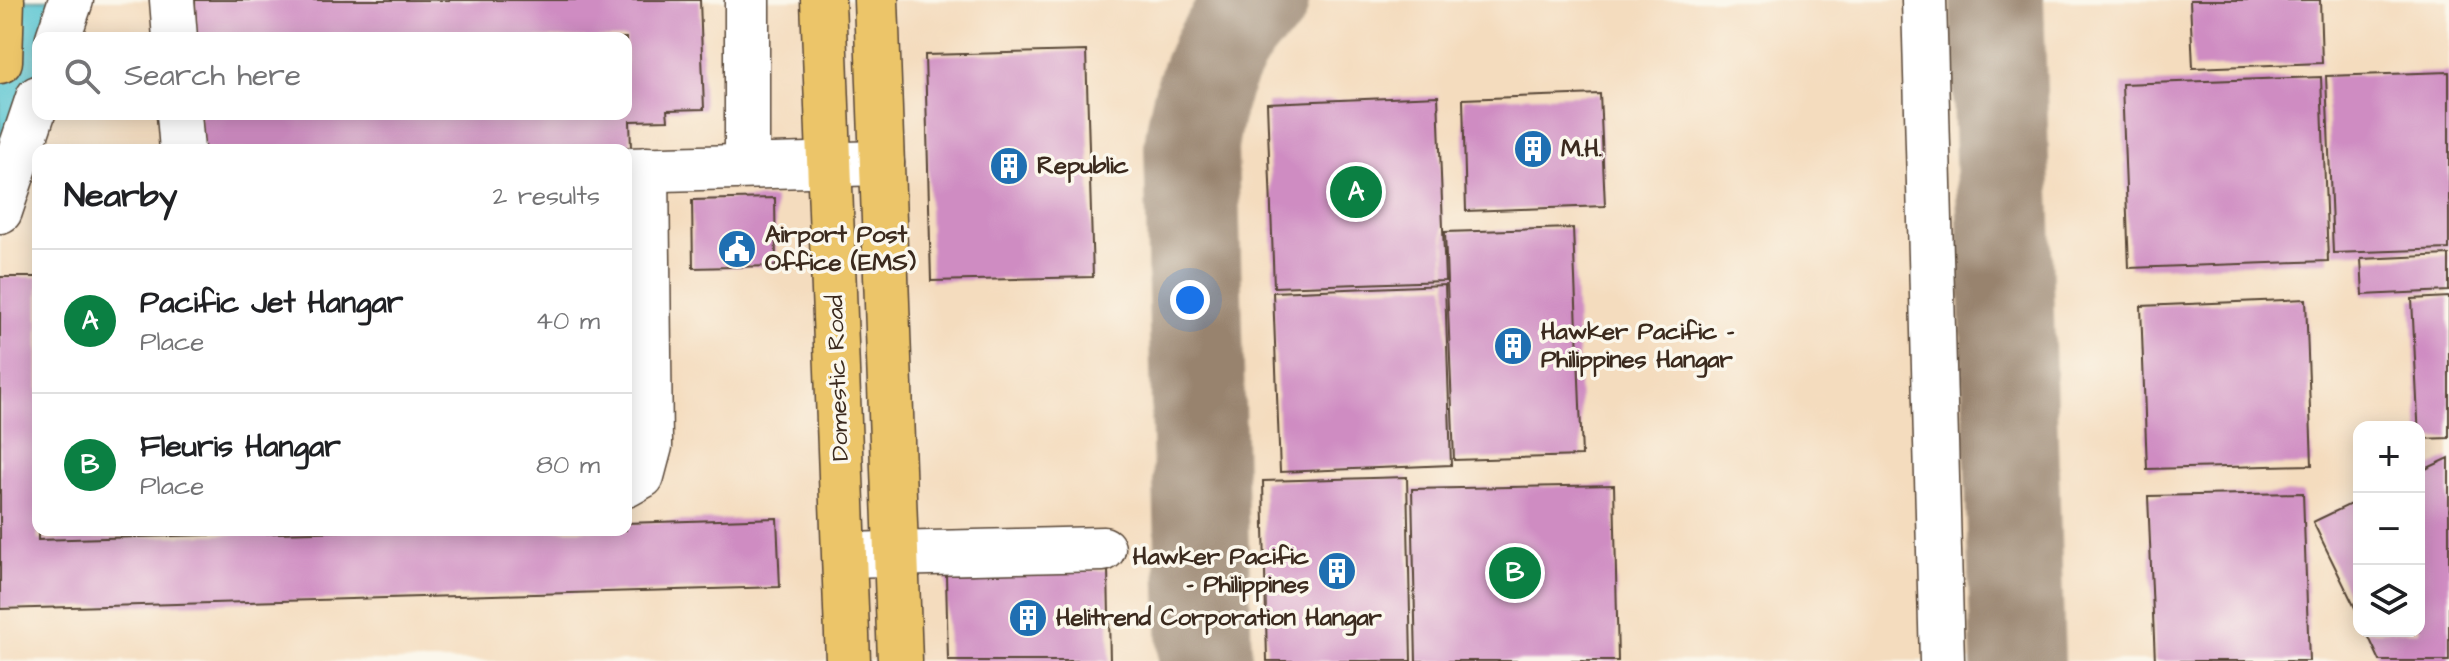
<!DOCTYPE html>
<html lang="en">
<head>
<meta charset="utf-8">
<style>
	:root { --surface:#fff; --page:#f6f6f6; --text:#202124; --muted:#757577; --line:#e0e0e0; --accent:#0b8043 }
	body { margin:0; font-family:"Architects Daughter",sans-serif; background:var(--page); color:var(--text) }
	.controls { position:absolute; right:24px; bottom:24px; display:grid; overflow:hidden; border-radius:16px; box-shadow:0 4px 20px #0003 }
	.controls button { width:72px; height:72px; display:grid; place-items:center; padding:0; border:0; border-bottom:2px solid var(--line); background:var(--surface); color:var(--text); font:40px sans-serif }
	.you { position:absolute; left:1190px; top:300px; width:28px; height:28px; margin:-20px; border:6px solid #fff; border-radius:50%; background:#1a73e8; box-shadow:0 0 0 12px #1a73e833 }
	.badge { display:grid; place-items:center; width:52px; height:52px; border-radius:50%; background:var(--accent); color:#fff; font-size:26px; font-weight:700 }
	.pin { position:absolute; translate:-50% -50%; border:4px solid #fff; box-shadow:0 2px 8px #0006 }
	.list { margin:0; padding:0; list-style:none }
	h2 { display:flex; justify-content:space-between; align-items:center; height:104px; margin:0; padding:0 32px; font-size:34px }
	h2 small { font-size:26px; font-weight:400; color:var(--muted) }
	.list li { display:grid; grid-template-columns:52px 1fr auto; gap:24px; align-items:center; box-sizing:border-box; height:144px; padding:0 32px; border-top:2px solid var(--line) }
	.list b { display:block; font-size:30px; white-space:nowrap }
	.list p { margin:0; font-size:26px; white-space:nowrap; color:var(--muted) }
	.list em { font-size:26px; font-style:normal; color:var(--muted) }
	.icon { flex:none; width:44px; height:44px; fill:none; stroke:currentColor; stroke-width:2; stroke-linecap:round; stroke-linejoin:round }
	.map { position:relative; flex:none; width:2449px; height:661px; overflow:hidden }
	.search { position:absolute; background:var(--surface); box-shadow:0 4px 20px #0003; left:32px; top:32px; width:600px; height:88px; display:flex; align-items:center; gap:20px; box-sizing:border-box; padding:0 28px; border-radius:16px; color:var(--muted); font-size:30px }
	.panel { position:absolute; background:var(--surface); box-shadow:0 4px 20px #0003; left:32px; top:144px; width:600px; height:392px; border-radius:16px }
	.map>svg:first-child { display:block }
	.water { fill:#59c5d2; stroke:#4a7878; stroke-width:2 }
	.lines { fill:none; stroke-linecap:round; stroke-linejoin:round }
	.taxiway { stroke:#98836e; stroke-width:94 }
	.building { fill:#cf8cc2 }
	.minor-casing { stroke:#574536; stroke-width:47 }
	.major-casing { stroke:#574536; stroke-width:47 }
	.highway-casing { stroke:#574536; stroke-width:47 }
	.minor { stroke:#fff; stroke-width:44 }
	.major { stroke:#ecc569; stroke-width:44 }
	.highway { stroke:#ecc569; stroke-width:44 }
	.labels { text-anchor:middle; dominant-baseline:central; stroke-width:7; stroke-linejoin:round; paint-order:stroke }
	.poi-label { font-size:24px; font-weight:bold; fill:#3b2a1e; stroke:#fbf7ec; text-anchor:start }
	.street-label { font-size:24px; fill:#3b2a1e; stroke:#fbf7ec }
</style>
</head>
<body>
<div class="map">
<svg width="2449" height="661" viewBox="0 0 2449 661">
	<rect width="100%" height="100%" fill="#fbf7ec"/>
	<filter id="ink" filterUnits="userSpaceOnUse"><feTurbulence type="fractalNoise" baseFrequency=".0125" numOctaves="2"/><feDisplacementMap in="SourceGraphic" scale="16" xChannelSelector="R" yChannelSelector="G"/><feConvolveMatrix kernelMatrix="1 2 1 2 8 2 1 2 1" color-interpolation-filters="sRGB"/></filter>
	<filter id="wash" filterUnits="userSpaceOnUse"><feTurbulence type="fractalNoise" baseFrequency=".006" numOctaves="4" result="noise"/><feDisplacementMap in="SourceGraphic" scale="32" xChannelSelector="R" yChannelSelector="G"/><feGaussianBlur stdDeviation="1.8" result="paint"/><feColorMatrix in="noise" values="0 0 0 0 0 0 0 0 0 0 0 0 0 0 0 0 0 1.4 0 .05"/><feComposite in="paint" operator="in"/></filter>
	<g filter="url(#wash)">
		<rect width="100%" height="100%" fill="#f4dcbe"/>
		<polygon class="water" points="0,0 65,0 38,38 38,69 0,167"/>
		<g class="lines">
			<g class="taxiway">
				<polyline points="1997,0 2018,661"/>
				<path d="M1205,661L1191,147C1198,93 1217,35 1262,0"/>
			</g>
		</g>
		<g id="blocks">
			<g class="building">
				<polygon points="195,0 700,0 704,109 667,110 668,120 630,121 631,148 200,150 199,114 626,114 626,38 196,38"/>
				<polygon points="2190,0 2320,0 2322,63 2193,68"/>
				<polygon points="1086,51 1093,277 931,281 925,55"/>
				<polygon points="2449,72 2449,249 2333,253 2326,76"/>
				<polygon points="2321,77 2328,261 2129,268 2122,84"/>
				<polygon points="1600,94 1605,206 1466,211 1463,99"/>
				<polygon points="1438,96 1445,281 1274,287 1267,103"/>
				<polygon points="775,198 776,266 693,268 692,200"/>
				<polygon points="1573,228 1582,456 1454,460 1445,232"/>
				<polygon points="2449,255 2449,291 2363,295 2361,259"/>
				<polygon points="0,277 38,277 38,540 380,530 626,530 626,523 777,518 780,587 0,609"/>
				<polygon points="1445,285 1451,465 1280,472 1273,292"/>
				<polygon points="2449,297 2449,438 2419,439 2412,299"/>
				<polygon points="2306,299 2312,465 2147,469 2141,306"/>
				<polygon points="2449,458 2449,661 2380,661 2366,631 2419,631 2419,472"/>
				<polygon points="1407,477 1411,661 1267,661 1263,481"/>
				<polygon points="1614,485 1618,661 1416,661 1412,489"/>
				<polygon points="2303,493 2309,661 2155,661 2148,496"/>
				<polygon points="2359,500 2359,616 2313,522"/>
				<polygon points="1108,570 1110,661 948,661 946,575"/>
			</g>
		</g>
	</g>
	<g filter="url(#ink)">
		<use href="#blocks" fill-opacity="0" stroke="#574536" stroke-width="2"/>
		<g class="lines">
			<g class="minor-casing">
				<g id="minor">
					<polyline points="172,0 175,38"/>
					<polyline points="747,0 747,166"/>
					<polyline points="1924,0 1942,661"/>
					<polyline points="58,38 71,0"/>
					<polyline points="179,114 182,150"/>
					<polyline points="626,170 882,163"/>
					<polyline points="0,211 38,98"/>
					<polyline points="626,485 642,476 650,446 647,169"/>
					<polyline points="845,555 1103,549"/>
				</g>
			</g>
			<g class="major-casing">
				<g id="major">
					<polyline points="823,0 848,661"/>
					<polyline points="876,0 900,661"/>
				</g>
			</g>
			<g class="highway-casing">
				<polyline id="highway" points="0,61 2,0"/>
			</g>
			<use href="#minor" class="minor"/>
			<use href="#major" class="major"/>
			<use href="#highway" class="highway"/>
		</g>
	</g>
	<defs>
		<g id="building-disc" transform="scale(2)"><circle r="9.5" fill="#1f6fb2" stroke="#fbf7ec"/><path d="M-4-6H4V6H1V3H-1V6H-4ZM-2.5-4.3h1.7v1.8h-1.7ZM.8-4.3h1.7v1.8H.8ZM-2.5-1h1.7V.8h-1.7ZM.8-1h1.7V.8H.8Z" fill="#fff"/></g>
		<g id="civic-disc" transform="scale(2)"><circle r="9.5" fill="#1f6fb2" stroke="#fbf7ec"/><path d="M-.6-6.5H3V-4.5H.6V-3L4-1V1h2V6H-6V1h2V-1L-.6-3ZM-1.2 2.5V6h2.4V2.5Z" fill="#fff"/></g>
	</defs>
	<g fill-rule="evenodd">
		<use href="#building-disc" x="1533" y="149"/>
		<use href="#building-disc" x="1009" y="166"/>
		<use href="#civic-disc" x="737" y="249"/>
		<use href="#building-disc" x="1513" y="346"/>
		<use href="#building-disc" x="1337" y="571"/>
		<use href="#building-disc" x="1028" y="618"/>
	</g>
	<g class="labels">
		<g class="poi-label">
			<text x="1561" y="149">M.H.</text>
			<text x="1037" y="166">Republic</text>
			<text x="765" y="235">Airport Post<tspan x="765" dy="28">Office (EMS)</tspan></text>
			<text x="1541" y="332">Hawker Pacific -<tspan x="1541" dy="28">Philippines Hangar</tspan></text>
			<text x="1309" y="557" text-anchor="end">Hawker Pacific<tspan x="1309" dy="28">- Philippines</tspan></text>
			<text x="1056" y="618">Helitrend Corporation Hangar</text>
		</g>
		<g class="street-label">
			<text transform="translate(838 378) rotate(-92)">Domestic Road</text>
		</g>
	</g>
</svg>
<div class="controls">
<button>+</button>
<button>−</button>
<button><svg class="icon" aria-label="layers" viewBox="0 0 24 24"><path d="M12 4l9 5-9 5-9-5zM3 14l9 5 9-5"/></svg></button>
</div>
<div class="you"></div>
<div class="pin badge" style="left:1356px;top:192px">A</div>
<div class="pin badge" style="left:1515px;top:573px">B</div>
<div class="search"><svg class="icon" aria-label="search" viewBox="0 0 24 24"><circle cx="10" cy="10" r="6"/><path d="M15 15l6 6"/></svg>Search here</div>
<section class="panel">
<h2>Nearby<small>2 results</small></h2>
<ul class="list">
<li><span class="badge">A</span><div><b>Pacific Jet Hangar</b><p>Place</p></div><em>40 m</em></li>
<li><span class="badge">B</span><div><b>Fleuris Hangar</b><p>Place</p></div><em>80 m</em></li>
</ul>
</section>
</div>
</body>
</html>
